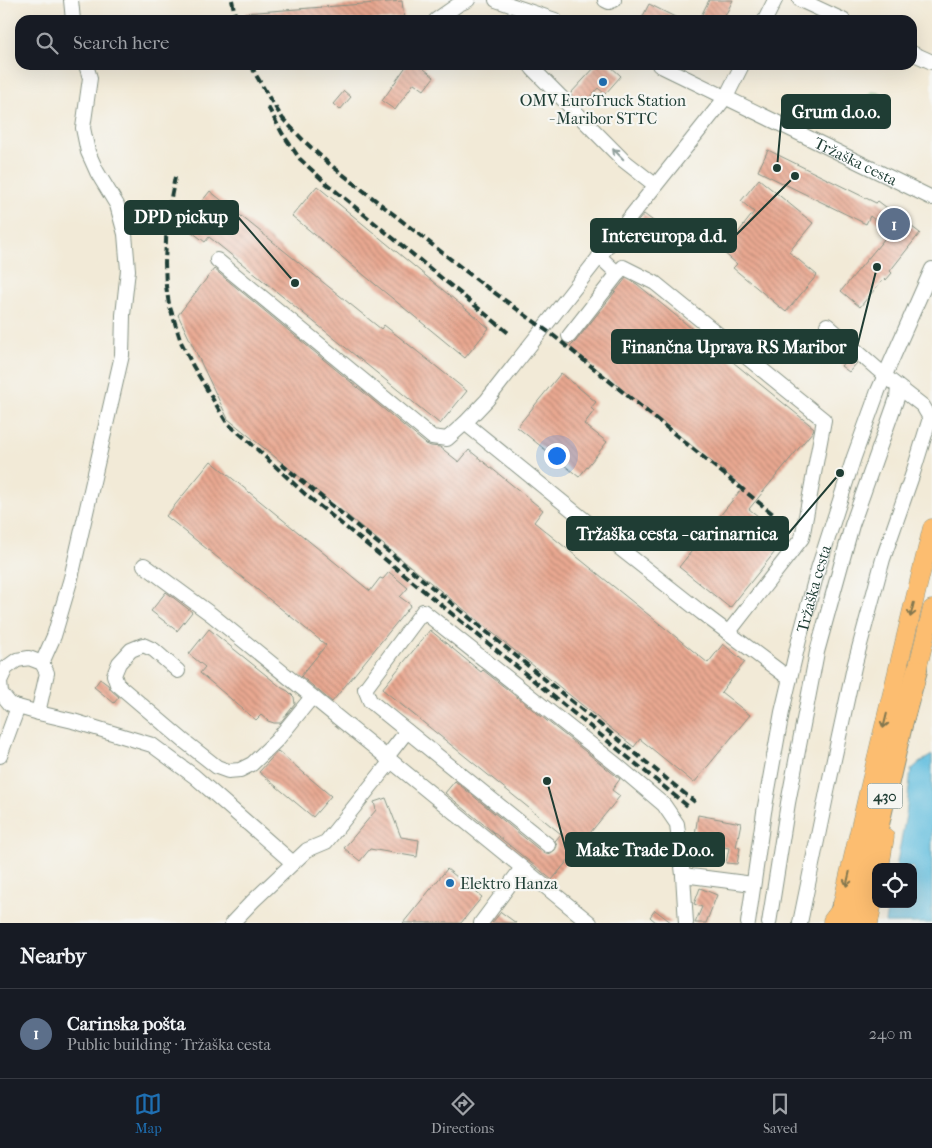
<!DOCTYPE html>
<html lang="en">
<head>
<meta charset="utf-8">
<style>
	:root { --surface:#171b24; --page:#20242c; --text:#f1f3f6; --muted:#9ea1a6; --line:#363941; --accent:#1f6fb2 }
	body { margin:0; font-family:"IM FELL French Canon",serif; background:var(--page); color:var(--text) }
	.controls { position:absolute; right:15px; bottom:15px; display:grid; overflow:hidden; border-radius:10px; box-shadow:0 5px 20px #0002 }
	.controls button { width:45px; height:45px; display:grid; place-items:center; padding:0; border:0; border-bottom:1px solid var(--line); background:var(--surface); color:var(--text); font:25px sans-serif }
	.you { position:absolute; left:556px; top:455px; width:18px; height:18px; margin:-12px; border:4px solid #fff; border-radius:50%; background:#1a73e8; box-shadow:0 0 0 8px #1a73e833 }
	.badge { display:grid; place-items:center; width:32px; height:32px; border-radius:50%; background:var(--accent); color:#fff; font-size:16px; font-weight:700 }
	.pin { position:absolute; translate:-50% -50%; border:2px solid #fff; box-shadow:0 1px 5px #0006 }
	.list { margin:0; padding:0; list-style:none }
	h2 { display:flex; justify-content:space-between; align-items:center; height:65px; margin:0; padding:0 20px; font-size:21px }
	h2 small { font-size:16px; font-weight:400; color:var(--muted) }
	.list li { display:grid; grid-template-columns:32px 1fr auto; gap:15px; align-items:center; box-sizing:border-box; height:90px; padding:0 20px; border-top:1px solid var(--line) }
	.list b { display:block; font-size:19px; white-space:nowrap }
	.list p { margin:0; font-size:16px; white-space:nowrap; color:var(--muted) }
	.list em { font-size:16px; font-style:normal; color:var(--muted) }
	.icon { flex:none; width:28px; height:28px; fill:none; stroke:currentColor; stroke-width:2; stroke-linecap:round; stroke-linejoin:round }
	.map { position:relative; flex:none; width:932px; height:923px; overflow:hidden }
	.search { position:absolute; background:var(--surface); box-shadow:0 5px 20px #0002; left:15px; right:15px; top:15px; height:55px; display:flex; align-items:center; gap:12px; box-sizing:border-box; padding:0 18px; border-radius:15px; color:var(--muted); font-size:19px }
	.sheet { height:155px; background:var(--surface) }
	nav { display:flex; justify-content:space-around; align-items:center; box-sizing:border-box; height:70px; border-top:1px solid var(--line); background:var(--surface); font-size:14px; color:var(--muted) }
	nav a { display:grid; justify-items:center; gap:2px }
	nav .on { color:var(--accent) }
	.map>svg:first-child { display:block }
	.green { fill:#95d48a; stroke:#5a885f }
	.water { fill:#60bdde; stroke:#407d89 }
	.building { fill:url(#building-back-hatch) }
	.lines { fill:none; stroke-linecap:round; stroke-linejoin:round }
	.minor-casing { stroke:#889486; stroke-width:16 }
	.major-casing { stroke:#889486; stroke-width:19 }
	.highway-casing { stroke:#889486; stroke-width:22 }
	.minor { stroke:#fff; stroke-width:14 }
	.major { stroke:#fcbd6f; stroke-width:18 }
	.highway { stroke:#fcbd6f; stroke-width:20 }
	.rail { stroke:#1f3d34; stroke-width:4; stroke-dasharray:8 4; stroke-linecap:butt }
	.oneway { stroke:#8f9e9a }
	.oneway2 { stroke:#82774f }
	.poi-dot { fill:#1f6fb2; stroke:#f6f6f2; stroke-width:2 }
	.labels { text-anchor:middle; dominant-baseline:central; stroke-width:4.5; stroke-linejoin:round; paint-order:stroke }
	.shield { fill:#f6f6f2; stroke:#60746d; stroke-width:1 }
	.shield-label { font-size:15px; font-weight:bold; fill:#1f3d34 }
	.poi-label { font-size:16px; fill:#1f3d34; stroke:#f6f6f2 }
	.street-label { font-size:16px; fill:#1f3d34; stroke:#f6f6f2 }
	.leader { fill:none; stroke:#1f3d34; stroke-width:2 }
	.callout-dot { fill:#1f3d34; stroke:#f6f6f2; stroke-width:2 }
	.callout { fill:#1f3d34; stroke:#1f3d34; stroke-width:2 }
	.callout-label { font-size:18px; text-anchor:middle; font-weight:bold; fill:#fff }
</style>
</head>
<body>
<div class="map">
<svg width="932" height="923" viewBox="0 0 932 923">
	<defs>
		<pattern id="building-back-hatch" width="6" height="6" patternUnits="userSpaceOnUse" patternTransform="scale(1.25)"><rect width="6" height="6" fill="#e9a891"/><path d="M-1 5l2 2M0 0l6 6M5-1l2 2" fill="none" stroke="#bc8a77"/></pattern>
	</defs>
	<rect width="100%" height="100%" fill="#f6f6f2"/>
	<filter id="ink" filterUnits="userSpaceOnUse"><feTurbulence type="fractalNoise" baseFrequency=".02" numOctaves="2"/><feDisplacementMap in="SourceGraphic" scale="10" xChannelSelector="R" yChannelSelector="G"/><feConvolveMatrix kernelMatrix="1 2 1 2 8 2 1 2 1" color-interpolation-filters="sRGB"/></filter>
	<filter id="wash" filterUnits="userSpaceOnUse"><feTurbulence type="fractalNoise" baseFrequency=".0096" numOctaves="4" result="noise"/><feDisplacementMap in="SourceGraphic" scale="20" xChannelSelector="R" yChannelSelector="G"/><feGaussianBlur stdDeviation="1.12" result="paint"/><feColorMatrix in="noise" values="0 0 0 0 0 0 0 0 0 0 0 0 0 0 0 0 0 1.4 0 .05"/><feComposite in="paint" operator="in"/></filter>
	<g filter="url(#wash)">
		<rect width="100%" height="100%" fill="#f2ead7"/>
		<path class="green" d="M872,92L879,93L887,98C894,117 875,130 863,111C864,102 864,98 872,92Z"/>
		<polygon class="water" points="932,755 932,923 885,923 888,904 913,904 913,867 896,867 906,815 911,770 919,763"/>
		<g id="blocks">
			<g class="building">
				<polygon points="709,0 733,0 723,20 699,20"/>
				<polygon points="402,1 404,18 382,20 246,20 245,13"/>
				<polygon points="649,4 681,20 641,20"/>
				<polygon points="407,65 427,65 424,69 434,77 424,90 414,83 395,110 382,101"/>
				<polygon points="597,65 609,65 621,76 605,94 598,88 582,106 570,94"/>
				<polygon points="344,91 351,97 340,110 333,104"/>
				<polygon points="768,150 876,203 878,201 920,233 890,271 892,273 886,280 884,278 860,307 841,291 890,232 870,216 866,224 758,171"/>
				<polygon points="759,179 813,223 789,252 817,275 786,312 733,268 737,264 723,252 754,212 741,201"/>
				<polygon points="317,186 489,328 465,358 292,216"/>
				<polygon points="210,191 381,329 384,325 467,391 440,424 209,237 205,242 183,225"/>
				<polygon points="644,214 669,233 659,246 634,226"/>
				<polygon points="214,269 426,444 431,446 440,447 459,462 469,450 543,510 534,522 708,663 723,644 745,662 721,692 750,715 694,783 640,739 634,747 228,419 178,315"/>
				<polygon points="626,278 637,284 814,428 813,431 749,509 786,538 730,608 679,567 743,487 570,347 576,341"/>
				<polygon points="849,356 857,363 849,372 841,366"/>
				<polygon points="561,373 596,402 591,408 594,411 584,424 607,442 579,477 517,427"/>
				<polygon points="211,461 370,591 380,578 383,579 389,572 408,588 400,597 411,605 332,702 301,676 326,645 166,516"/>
				<polygon points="166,592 192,612 177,631 151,611"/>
				<polygon points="209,629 282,688 288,691 294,697 295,704 280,723 274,723 268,721 261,715 256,720 200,673 205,667 189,654"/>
				<polygon points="430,630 481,672 483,670 620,779 612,790 620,796 552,880 445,793 455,781 542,852 546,854 551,853 555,850 557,846 555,841 561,834 382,689"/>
				<polygon points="100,679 108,685 111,690 119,697 114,703 94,687"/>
				<polygon points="278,751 331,796 313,817 259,772"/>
				<polygon points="386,798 401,837 419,840 417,857 370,849 360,861 344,848 376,810 374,802"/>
				<polygon points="698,815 741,823 736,847 740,848 737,864 726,863 729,848 694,841"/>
				<polygon points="447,869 482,897 461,923 403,923"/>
				<polygon points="700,888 717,895 706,923 695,923 702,907 694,904"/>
				<polygon points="655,910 672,923 657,923 650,917"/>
				<polygon points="501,912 516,923 492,923"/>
			</g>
		</g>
	</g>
	<g filter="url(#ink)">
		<use href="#blocks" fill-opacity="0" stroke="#889486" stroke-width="1"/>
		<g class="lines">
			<g class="minor-casing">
				<g id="minor">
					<polyline points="71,0 73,20"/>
					<polyline points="496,0 555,20"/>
					<polyline points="605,0 609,2 614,0"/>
					<polyline points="800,0 843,20"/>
					<polyline points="436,20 459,4 468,0"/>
					<polyline points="765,20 775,0"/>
					<polyline points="912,53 932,62"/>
					<polyline points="530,65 533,69 623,160 655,185"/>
					<path id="s1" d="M659,65L932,198"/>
					<polyline points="599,256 618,274"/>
					<polyline points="217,260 432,437 447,439 465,423 603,535 702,613 790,679"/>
					<polyline points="569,336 623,267 655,283 824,420 802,538 728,633"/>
					<polyline points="465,423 487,400 628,220 726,97 742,65"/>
					<polyline points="144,565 212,615 590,923"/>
					<polyline points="42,663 54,636 71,578 122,355 123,315 128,270 125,234 117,205 97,172 88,152 83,128 90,78 86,65"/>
					<polyline points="178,671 154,650 143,645 131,650 119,663 114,675 117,684 184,741 217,767 228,771 240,770 252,764 277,740 312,697"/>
					<polyline points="38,713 47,673 42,663 29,658 17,660 6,668 0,681 1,693 10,704 18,707 43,714 73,721 152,745 194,776 293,863"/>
					<polyline points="0,756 18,707"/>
					<polyline points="386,758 407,731"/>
					<polyline points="548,845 370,701 365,689 423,611 618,766 664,805 677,824 683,875 686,923"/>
					<polyline points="683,875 753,884"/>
					<polyline points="232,923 253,901 307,850 326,842 391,761"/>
					<polyline points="481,923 522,868"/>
					<path id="s2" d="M748,923L764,812L782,712L799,640L818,569L854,457L878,391L932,269"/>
					<polyline points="769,923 788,803 817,652 852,525 897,398 898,387"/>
					<polyline points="800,923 827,792 854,667 883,559 913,473 930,418 923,406 891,381 827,325"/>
				</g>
			</g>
			<g class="major-casing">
				<g id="major">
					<polyline points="915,684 917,670 932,609"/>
					<polyline points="880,867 885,837"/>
					<path d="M832,921L841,909C870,782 901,655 932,528"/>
					<polyline points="869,923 876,887"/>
				</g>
			</g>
			<g class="highway-casing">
				<g id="highway">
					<polyline points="838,923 841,909"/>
					<polyline points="856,923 903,721 917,670"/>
				</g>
			</g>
			<use href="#minor" class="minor"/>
			<use href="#major" class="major"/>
			<use href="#highway" class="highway"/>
			<g class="rail">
				<polyline points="232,0 236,20"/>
				<polyline points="251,65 256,75 270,99 283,119 303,140 327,162 477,280 554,336 784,523"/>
				<polyline points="268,107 282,133 300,159 327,184 511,335"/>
				<polyline points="175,177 167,218 165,263 166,286 169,304 181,342 193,366 227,423 245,438 305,494 690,808"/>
				<polyline points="281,464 695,802"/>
			</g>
		</g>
		<defs><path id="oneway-shaft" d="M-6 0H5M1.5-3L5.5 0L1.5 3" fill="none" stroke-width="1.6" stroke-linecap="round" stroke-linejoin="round" transform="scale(1.25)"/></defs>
		<use class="oneway" href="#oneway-shaft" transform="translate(618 154) rotate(-135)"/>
		<g class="oneway2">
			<use href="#oneway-shaft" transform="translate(912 610) rotate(104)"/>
			<use href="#oneway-shaft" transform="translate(885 721) rotate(104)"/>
			<use href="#oneway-shaft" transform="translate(848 879) rotate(103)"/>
		</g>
	</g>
	<g class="poi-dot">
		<circle cx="603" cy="82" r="5"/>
		<circle cx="450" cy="883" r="5"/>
	</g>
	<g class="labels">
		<rect class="shield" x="867.5" y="783.5" width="35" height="25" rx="4"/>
		<g class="shield-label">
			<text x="885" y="796">430</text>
		</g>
		<g class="poi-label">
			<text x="603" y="100">OMV EuroTruck Station<tspan x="603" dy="18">- Maribor STTC</tspan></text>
			<text x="460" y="883" text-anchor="start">Elektro Hanza</text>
		</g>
		<g class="street-label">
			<text stroke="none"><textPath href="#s1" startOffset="219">Tržaška cesta</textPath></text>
			<text stroke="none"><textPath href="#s2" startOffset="341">Tržaška cesta</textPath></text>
		</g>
	</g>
	<path class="leader" d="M777 168L782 112M295 283L238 217M795 176L736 235M877 267L857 347M840 473L788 534M547 781L566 850"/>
	<g class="callout-dot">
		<circle cx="777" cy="168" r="5"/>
		<circle cx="295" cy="283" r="5"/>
		<circle cx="795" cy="176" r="5"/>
		<circle cx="877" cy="267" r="5"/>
		<circle cx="840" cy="473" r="5"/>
		<circle cx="547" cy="781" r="5"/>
	</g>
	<g class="callout">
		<rect x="782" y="95" width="108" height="33" rx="5"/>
		<rect x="125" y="201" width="113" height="33" rx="5"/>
		<rect x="591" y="219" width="145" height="33" rx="5"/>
		<rect x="612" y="330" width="245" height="33" rx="5"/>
		<rect x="567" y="517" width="221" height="33" rx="5"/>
		<rect x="566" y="833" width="158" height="33" rx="5"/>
	</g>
	<g class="callout-label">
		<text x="836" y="118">Grum d.o.o.</text>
		<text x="181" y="223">DPD pickup</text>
		<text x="664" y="242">Intereuropa d.d.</text>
		<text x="734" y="353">Finančna Uprava RS Maribor</text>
		<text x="677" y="540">Tržaška cesta - carinarnica</text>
		<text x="645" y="856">Make Trade D.o.o.</text>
	</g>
</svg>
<div class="controls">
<button><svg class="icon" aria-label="locate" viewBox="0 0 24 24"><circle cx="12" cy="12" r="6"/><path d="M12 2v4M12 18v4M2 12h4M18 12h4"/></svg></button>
</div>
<div class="you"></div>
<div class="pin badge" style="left:894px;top:224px;background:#5c6f8a">1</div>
<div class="search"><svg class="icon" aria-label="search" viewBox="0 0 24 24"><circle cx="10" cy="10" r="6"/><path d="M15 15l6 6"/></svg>Search here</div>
</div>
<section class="sheet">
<h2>Nearby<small></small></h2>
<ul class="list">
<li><span class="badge" style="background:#5c6f8a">1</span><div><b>Carinska pošta</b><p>Public building · Tržaška cesta</p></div><em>240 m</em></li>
</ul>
</section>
<nav>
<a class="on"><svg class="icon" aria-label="map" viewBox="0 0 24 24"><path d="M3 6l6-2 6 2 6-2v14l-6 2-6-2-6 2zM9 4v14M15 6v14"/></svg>Map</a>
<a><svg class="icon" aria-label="directions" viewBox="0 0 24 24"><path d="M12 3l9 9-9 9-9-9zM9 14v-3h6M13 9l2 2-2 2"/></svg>Directions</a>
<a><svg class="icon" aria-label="saved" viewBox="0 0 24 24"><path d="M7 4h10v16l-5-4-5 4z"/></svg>Saved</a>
</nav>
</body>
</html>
